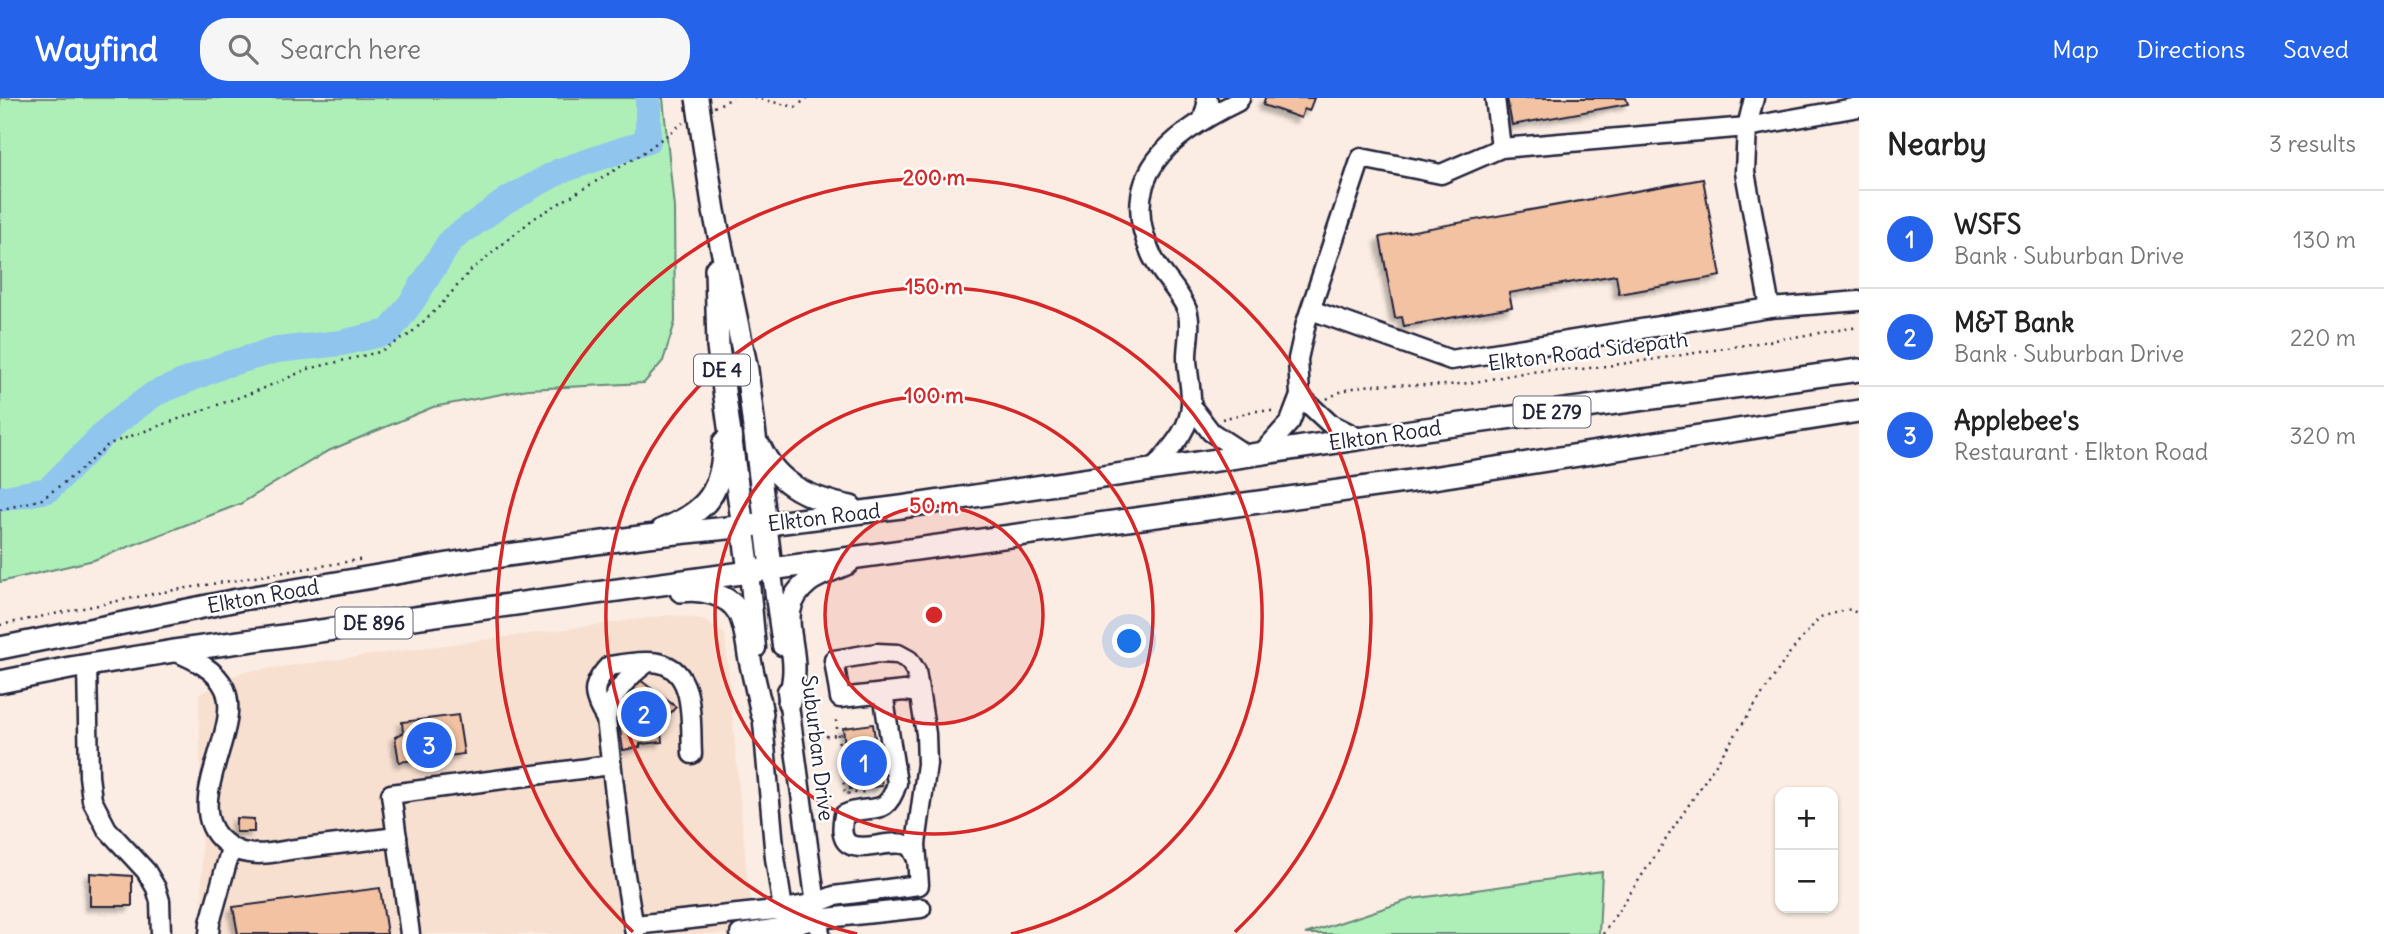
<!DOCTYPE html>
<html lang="en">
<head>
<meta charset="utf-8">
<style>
	:root { --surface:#fff; --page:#f6f6f6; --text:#222; --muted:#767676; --line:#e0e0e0; --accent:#2563eb }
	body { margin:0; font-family:Delius,sans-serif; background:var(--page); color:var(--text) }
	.controls { position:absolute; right:21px; bottom:21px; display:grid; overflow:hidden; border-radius:14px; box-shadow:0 2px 5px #0004 }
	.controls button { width:63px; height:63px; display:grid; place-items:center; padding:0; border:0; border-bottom:2px solid var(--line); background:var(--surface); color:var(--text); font:35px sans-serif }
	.you { position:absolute; left:1130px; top:544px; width:24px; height:24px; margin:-18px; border:5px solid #fff; border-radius:50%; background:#1a73e8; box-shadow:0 0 0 10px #1a73e833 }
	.badge { display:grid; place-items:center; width:46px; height:46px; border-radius:50%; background:var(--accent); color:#fff; font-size:23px; font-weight:700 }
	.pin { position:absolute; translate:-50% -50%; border:4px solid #fff; box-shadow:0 2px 7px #0006 }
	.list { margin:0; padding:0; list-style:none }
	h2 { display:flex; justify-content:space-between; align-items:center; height:91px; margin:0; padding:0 28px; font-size:30px }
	h2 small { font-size:23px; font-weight:400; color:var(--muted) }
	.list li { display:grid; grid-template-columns:46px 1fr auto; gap:21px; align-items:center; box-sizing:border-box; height:98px; padding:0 28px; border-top:2px solid var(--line) }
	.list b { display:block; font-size:26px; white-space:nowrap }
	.list p { margin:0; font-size:23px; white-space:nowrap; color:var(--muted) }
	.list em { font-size:23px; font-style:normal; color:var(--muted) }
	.icon { flex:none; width:38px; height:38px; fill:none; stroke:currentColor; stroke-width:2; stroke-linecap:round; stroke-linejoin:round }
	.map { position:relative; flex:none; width:1859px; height:836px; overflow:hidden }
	header { display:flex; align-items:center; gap:42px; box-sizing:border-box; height:98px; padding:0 35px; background:var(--accent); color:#fff }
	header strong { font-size:33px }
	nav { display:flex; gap:38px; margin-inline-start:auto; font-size:24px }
	.search { width:490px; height:63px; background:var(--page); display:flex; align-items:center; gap:18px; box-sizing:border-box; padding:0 24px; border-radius:28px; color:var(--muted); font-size:26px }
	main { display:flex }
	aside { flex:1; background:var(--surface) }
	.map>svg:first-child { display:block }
	.built { fill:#f8e0d0 }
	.green { fill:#aeefb8; stroke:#68887a; stroke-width:2 }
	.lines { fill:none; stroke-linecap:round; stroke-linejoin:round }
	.river { stroke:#90c5ee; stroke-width:26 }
	.building { fill:#f2c2a2; stroke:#22223b; stroke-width:2; filter:url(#shadow) }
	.minor-casing { stroke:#22223b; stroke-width:23 }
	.major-casing { stroke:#22223b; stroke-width:26 }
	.path { stroke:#22223b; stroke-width:2.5; stroke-dasharray:2 5; stroke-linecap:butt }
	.minor { stroke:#fff; stroke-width:18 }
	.major { stroke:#fff; stroke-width:21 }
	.major-bridge-casing { stroke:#22223b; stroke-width:26; stroke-linecap:butt }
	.major-bridge { stroke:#fff; stroke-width:21 }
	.ring { fill:none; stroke:#d62828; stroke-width:3.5 }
	.labels { text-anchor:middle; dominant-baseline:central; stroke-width:5; stroke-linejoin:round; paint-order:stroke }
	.shield { fill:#fff; stroke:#646476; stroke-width:2 }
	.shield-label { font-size:19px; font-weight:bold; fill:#22223b }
	.street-label { font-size:21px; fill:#22223b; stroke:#fff }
	.centre { fill:#d62828; stroke:#fff; stroke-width:3.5 }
	.ring-label { font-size:21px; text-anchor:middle; font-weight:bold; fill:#d62828; stroke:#fff; stroke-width:5; stroke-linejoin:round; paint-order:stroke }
</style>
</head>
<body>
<header>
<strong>Wayfind</strong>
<div class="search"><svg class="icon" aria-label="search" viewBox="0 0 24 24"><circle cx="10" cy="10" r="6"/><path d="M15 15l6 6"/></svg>Search here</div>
<nav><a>Map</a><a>Directions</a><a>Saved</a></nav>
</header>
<main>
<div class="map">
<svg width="1859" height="836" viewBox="0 0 1859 836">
	<defs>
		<filter id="shadow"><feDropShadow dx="-4.5" dy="4.5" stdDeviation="2" flood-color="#0004"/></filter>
	</defs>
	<rect width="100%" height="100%" fill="#fbede3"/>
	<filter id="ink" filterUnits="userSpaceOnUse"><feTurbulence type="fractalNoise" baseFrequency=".0143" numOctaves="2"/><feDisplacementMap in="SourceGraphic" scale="14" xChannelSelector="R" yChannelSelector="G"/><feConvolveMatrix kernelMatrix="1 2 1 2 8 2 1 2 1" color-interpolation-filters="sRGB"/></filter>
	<g filter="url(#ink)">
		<polygon class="built" points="671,517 702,521 725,536 747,778 756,836 203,836 199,596 242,574"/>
		<g class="green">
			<polygon points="0,0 663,0 674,110 675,224 663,263 644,285 528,291 433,309 326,354 240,406 94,462 0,484"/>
			<polygon points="1602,774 1599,836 1305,836 1412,801"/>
		</g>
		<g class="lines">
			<polyline class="river" points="0,401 48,392 115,325 154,296 224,267 277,252 341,245 389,234 411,205 451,142 507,102 560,73 648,43 648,0"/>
		</g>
		<g class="building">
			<polygon points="1265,0 1314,0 1309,13 1304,11 1301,20 1263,7"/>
			<polygon points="1507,0 1626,0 1628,6 1512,27"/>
			<polygon points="1703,81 1721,178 1619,196 1616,177 1509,195 1512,209 1404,228 1402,219 1395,220 1380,139"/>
			<polygon points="640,582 676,609 655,632 661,632 662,644 640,646 640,649 623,652 617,611 622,610"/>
			<polygon points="458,617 464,656 399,664 395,639 403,635 402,624"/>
			<polygon points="873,626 882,688 850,691 843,630"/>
			<polygon points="236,720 254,721 254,734 236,734"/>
			<polygon points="90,775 132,778 132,808 90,808"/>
			<polygon points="380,790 387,836 238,836 233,809"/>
		</g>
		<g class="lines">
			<g class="minor-casing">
				<g id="minor">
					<polyline points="1495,0 1501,50"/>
					<polyline points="1203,21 1208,3 1206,0"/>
					<polyline points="1770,210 1859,203"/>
					<polyline points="1311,212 1451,262 1770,210 1745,74 1747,29 1754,0"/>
					<polyline points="1300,298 1329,325 1361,341"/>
					<polyline points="1191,308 1211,334 1246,357"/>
					<polyline points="1262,355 1290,324 1300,298 1298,261 1306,225 1361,60 1441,76 1501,50 1747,29 1859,9"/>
					<path d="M1154,371C1169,352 1190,332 1191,307C1192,291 1187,275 1187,259C1187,244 1192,227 1187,212C1179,192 1161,177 1152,158C1115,78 1171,36 1237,4L1240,0"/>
					<polyline points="771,469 782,548"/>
					<polyline points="749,473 756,550"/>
					<path d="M174,553C193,561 216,571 225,591C243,633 179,708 224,744C231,750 238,754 248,755C263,758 280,753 296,751C329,747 363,743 397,739"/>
					<polyline points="87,567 89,678 92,702 107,731 146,773 156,790 160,803 161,836"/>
					<polyline points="787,593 820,836"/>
					<path d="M883,595L897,685C886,723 869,704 844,717C832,774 891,734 910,749C911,750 915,757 916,759"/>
					<polyline points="761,602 775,760 787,836"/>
					<path d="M606,621C592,599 590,588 609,568C624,566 644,562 659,565C697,573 690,626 692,656"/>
					<polyline points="635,827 784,811 816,805 834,798 919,787 916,746 927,666 926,636 916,573 909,562 898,556 877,555 834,562 840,600 904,593 919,595"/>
					<polyline points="209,836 210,825 231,750"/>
					<polyline points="410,836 391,696 610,667"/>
					<path d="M635,836L624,771L606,621C612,596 626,580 647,565"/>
					<polyline points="740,836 786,829 817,821 921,810"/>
				</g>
			</g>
			<g class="major-casing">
				<g id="major">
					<polyline points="703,41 714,113 747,272 771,469"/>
					<polyline points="716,171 718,249 749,473"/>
					<path d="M760,349C778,388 811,401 851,409"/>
					<path d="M662,432C708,413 722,394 724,344"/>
					<path d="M681,493C700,490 729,496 739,515C745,527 747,543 749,557C753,577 758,596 762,616"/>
					<polyline points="0,550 237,502 478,461 647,438 768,426 901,409 1418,332 1859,272"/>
					<polyline points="0,584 70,570 174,553 1426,381 1859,313"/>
					<path d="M789,605C791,595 794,583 794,572C795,539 775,511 808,484C818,476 836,471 848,465"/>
				</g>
			</g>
			<g class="path">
				<polyline points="754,0 796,9 807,0"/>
				<polyline points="714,9 733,0"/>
				<path d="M1327,301C1360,279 1409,289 1447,287C1476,286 1503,277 1531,274C1551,271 1571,273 1590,270C1680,259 1769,242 1859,229"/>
				<polyline points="1222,321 1254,313 1277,313"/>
				<polyline points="0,412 42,401 74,377 109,346 262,291 308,271 379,254 409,237 440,208 469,174 533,121 640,57 683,25"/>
				<polyline points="0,527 157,495 364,461"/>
				<polyline points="836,622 845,696 865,694 865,690"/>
				<polyline points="812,640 844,636"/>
				<polyline points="1603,836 1789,556 1820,519 1851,511 1859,517"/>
			</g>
			<use href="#minor" class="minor"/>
			<use href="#major" class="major"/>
			<g class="major-bridge-casing">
				<polyline id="major-bridge" points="697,0 703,41"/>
			</g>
			<use href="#major-bridge" class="major-bridge"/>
		</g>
	</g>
	<circle cx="934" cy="517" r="109" fill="#d62828" fill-opacity=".12"/>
	<g class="ring">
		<circle cx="934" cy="517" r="109"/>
		<circle cx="934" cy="517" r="219"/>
		<path d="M857 836A328 328 0 1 1 1011 836"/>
		<path d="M633 834A437 437 0 1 1 1235 834"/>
	</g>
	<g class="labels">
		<g class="shield">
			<rect x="694" y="256.5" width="56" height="31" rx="5"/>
			<rect x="1513.5" y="298.5" width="77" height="31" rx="5"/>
			<rect x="335.5" y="509.5" width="77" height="31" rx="5"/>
		</g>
		<g class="shield-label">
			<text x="722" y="272">DE 4</text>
			<text x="1552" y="314">DE 279</text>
			<text x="374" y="525">DE 896</text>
		</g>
		<g class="street-label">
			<text transform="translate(1588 253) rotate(-7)">Elkton Road Sidepath</text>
			<text transform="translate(1385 337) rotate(-8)">Elkton Road</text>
			<text transform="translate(824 419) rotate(-7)">Elkton Road</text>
			<text transform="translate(263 498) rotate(-10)">Elkton Road</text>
			<text transform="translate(818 650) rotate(83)">Suburban Drive</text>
		</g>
	</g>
	<circle cx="934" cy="517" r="10" class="centre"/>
	<g class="ring-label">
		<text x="934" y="87">200 m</text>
		<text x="934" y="196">150 m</text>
		<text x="934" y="305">100 m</text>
		<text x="934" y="415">50 m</text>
	</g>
</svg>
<div class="controls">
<button>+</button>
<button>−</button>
</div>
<div class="you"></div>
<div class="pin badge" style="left:864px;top:665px">1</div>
<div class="pin badge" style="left:644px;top:616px">2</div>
<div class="pin badge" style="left:429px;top:647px">3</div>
</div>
<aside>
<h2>Nearby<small>3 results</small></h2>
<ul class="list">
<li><span class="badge">1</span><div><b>WSFS</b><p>Bank · Suburban Drive</p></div><em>130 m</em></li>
<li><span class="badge">2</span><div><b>M&amp;T Bank</b><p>Bank · Suburban Drive</p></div><em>220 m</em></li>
<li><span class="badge">3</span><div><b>Applebee's</b><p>Restaurant · Elkton Road</p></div><em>320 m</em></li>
</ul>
</aside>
</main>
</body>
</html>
